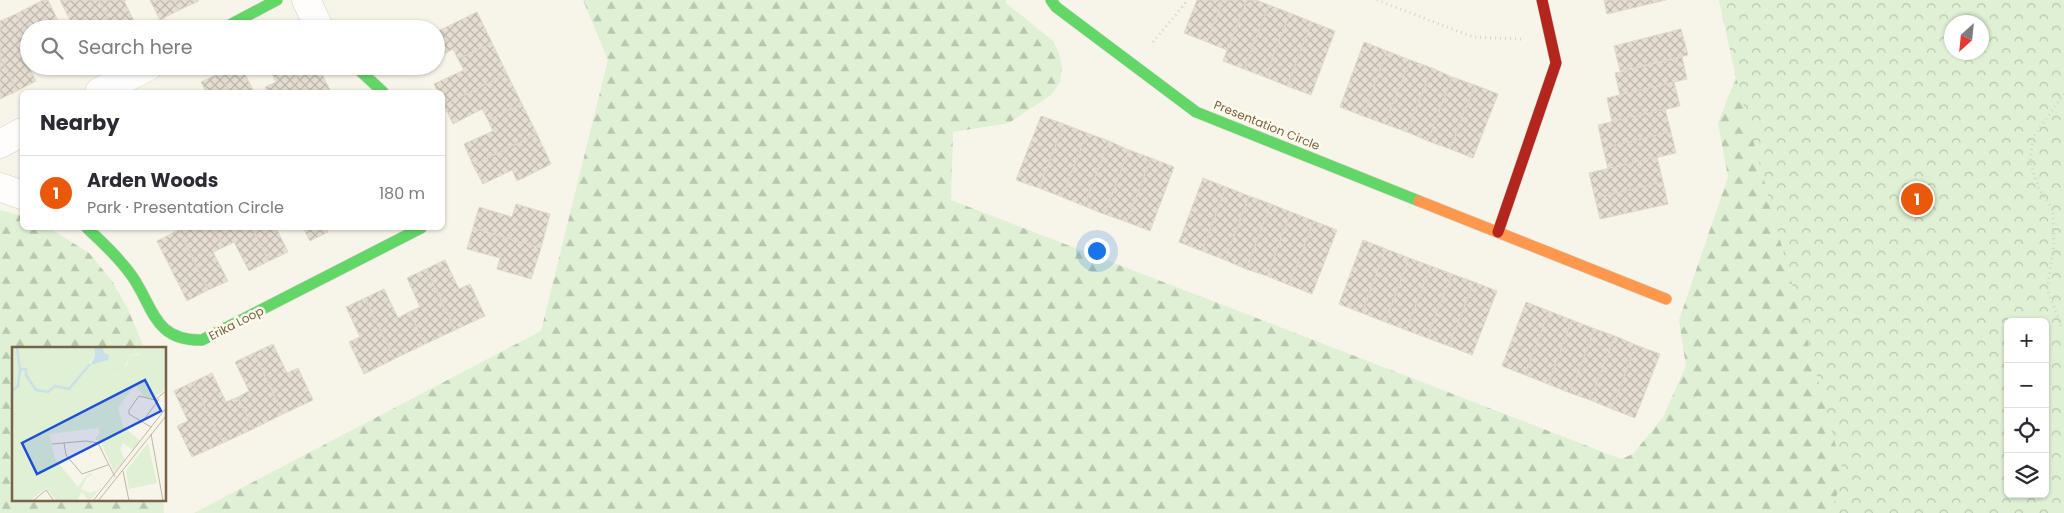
<!DOCTYPE html>
<html lang="en">
<head>
<meta charset="utf-8">
<style>
	:root { --surface:#fff; --page:#f2f2f3; --text:#2b2b33; --muted:#7c7c81; --line:#e1e1e2; --accent:#ea580c }
	body { margin:0; font-family:Poppins,sans-serif; background:var(--page); color:var(--text) }
	.controls { position:absolute; right:15px; bottom:15px; display:grid; overflow:hidden; border-radius:8px; box-shadow:0 1px 4px #0004 }
	.controls button { width:45px; height:45px; display:grid; place-items:center; padding:0; border:0; border-bottom:1px solid var(--line); background:var(--surface); color:var(--text); font:25px sans-serif }
	.compass { position:absolute; left:1944px; top:15px; width:45px; height:45px; border-radius:50%; background:var(--surface); box-shadow:0 1px 4px #0004; rotate:207deg }
	.you { position:absolute; left:1096px; top:250px; width:18px; height:18px; margin:-12px; border:4px solid #fff; border-radius:50%; background:#1a73e8; box-shadow:0 0 0 8px #1a73e833 }
	.badge { display:grid; place-items:center; width:32px; height:32px; border-radius:50%; background:var(--accent); color:#fff; font-size:16px; font-weight:700 }
	.pin { position:absolute; translate:-50% -50%; border:2px solid #fff; box-shadow:0 1px 5px #0006 }
	.list { margin:0; padding:0; list-style:none }
	h2 { display:flex; justify-content:space-between; align-items:center; height:65px; margin:0; padding:0 20px; font-size:21px }
	h2 small { font-size:16px; font-weight:400; color:var(--muted) }
	.list li { display:grid; grid-template-columns:32px 1fr auto; gap:15px; align-items:center; box-sizing:border-box; height:75px; padding:0 20px; border-top:1px solid var(--line) }
	.list b { display:block; font-size:19px; white-space:nowrap }
	.list p { margin:0; font-size:16px; white-space:nowrap; color:var(--muted) }
	.list em { font-size:16px; font-style:normal; color:var(--muted) }
	.icon { flex:none; width:28px; height:28px; fill:none; stroke:currentColor; stroke-width:2; stroke-linecap:round; stroke-linejoin:round }
	.map { position:relative; flex:none; width:2064px; height:513px; overflow:hidden }
	.search { position:absolute; background:var(--surface); box-shadow:0 1px 4px #0004; left:20px; top:20px; width:425px; height:55px; display:flex; align-items:center; gap:12px; box-sizing:border-box; padding:0 18px; border-radius:28px; color:var(--muted); font-size:19px }
	.panel { position:absolute; background:var(--surface); box-shadow:0 1px 4px #0004; left:20px; top:90px; width:425px; height:140px; border-radius:8px }
	.map>svg:first-child { display:block }
	.forest { fill:url(#forest-firs); fill-rule:evenodd }
	.park { fill:url(#park-crowns); fill-rule:evenodd }
	.building { fill:url(#building-cross-hatch); stroke:#e1d9cc }
	.lines { fill:none; stroke-linecap:round; stroke-linejoin:round }
	.street-casing { stroke:#d7d1c8; stroke-width:29 }
	.fast-casing { stroke:#d6d0c5; stroke-width:12 }
	.slow-casing { stroke:#d6d0c5; stroke-width:12 }
	.jam-casing { stroke:#d6d0c5; stroke-width:12 }
	.path { stroke:#d8d2ca; stroke-width:3; stroke-dasharray:1 4; stroke-linecap:butt }
	.street { stroke:#fefdfc; stroke-width:28 }
	.fast { stroke:#63d668; stroke-width:11 }
	.slow { stroke:#ff974d; stroke-width:11 }
	.jam { stroke:#b3261e; stroke-width:11 }
	.labels { text-anchor:middle; dominant-baseline:central; stroke-width:5; stroke-linejoin:round; paint-order:stroke }
	.street-label { font-size:12px; fill:#786248; stroke:#fffbec }
	.inset-river { fill:none; stroke:#cae0e9; stroke-width:2.5 }
	.inset-road { fill:none; stroke:#c0b6a4; stroke-width:1 }
	.view { fill:#1d4ed8; fill-opacity:0.15; stroke:#1d4ed8; stroke-width:2.5 }
	.inset-edge { fill:none; stroke:#786248; stroke-width:2.5 }
</style>
</head>
<body>
<div class="map">
<svg width="2064" height="513" viewBox="0 0 2064 513">
	<defs>
		<pattern id="forest-firs" width="22" height="20" patternUnits="userSpaceOnUse" patternTransform="scale(1.25)"><rect width="22" height="20" fill="#dff0d4"/><path d="M5 1l3.5 6h-7zM16 11l3.5 6h-7z" fill="#bac6ae"/></pattern>
		<pattern id="park-crowns" width="20" height="18" patternUnits="userSpaceOnUse" patternTransform="scale(1.25)"><rect width="20" height="18" fill="#dff0d4"/><path d="M2 6a3 3 0 1 1 6 0M12 15a3 3 0 1 1 6 0" fill="none" stroke="#bac6ae"/></pattern>
		<pattern id="building-cross-hatch" width="8" height="8" patternUnits="userSpaceOnUse" patternTransform="scale(1.25)"><rect width="8" height="8" fill="#e4ddd1"/><path d="M0 0l8 8M0 8l8-8" fill="none" stroke="#beb7ac"/></pattern>
	</defs>
	<rect width="100%" height="100%" fill="#f7f4ea"/>
	<g class="forest">
		<path d="M583,0H1006V3L1053,41L1059,53L1062,67L1060,82L1051,95L1009,123L953,132L951,200L1621,459L1633,454L1663,417L1686,366L1679,320L1728,177L1718,123L1736,77L1719,0H2064V513H194L541,331L608,60ZM1952,22H1982V52H1952ZM2008,322H2045V494H2008Z"/>
		<polygon points="0,210 22,216 22,228 49,228 89,253 112,281 128,309 144,348 14,348 14,499 163,499 164,513 0,513"/>
	</g>
	<path class="park" d="M1719,0H2064V513H1830L1844,476L1736,77ZM1952,22H1982V52H1952ZM2008,322H2045V494H2008Z"/>
	<g class="building">
		<polygon points="43,0 48,0 62,29 29,29 29,40 16,14"/>
		<polygon points="60,0 99,0 113,29 89,29 85,20 73,26"/>
		<polygon points="99,0 126,0 124,1 138,29 113,29"/>
		<polygon points="150,0 174,0 179,10 160,20"/>
		<polygon points="174,0 198,0 199,1 179,10"/>
		<polygon points="1197,0 1223,0 1207,42 1184,33"/>
		<polygon points="1223,0 1247,0 1227,50 1207,42"/>
		<polygon points="1247,0 1256,0 1269,5 1244,69 1223,61"/>
		<polygon points="1604,0 1666,0 1607,14"/>
		<polygon points="1269,5 1290,13 1265,77 1244,69"/>
		<polygon points="477,12 492,43 458,59 453,49 436,58 436,32"/>
		<polygon points="1290,13 1312,22 1287,86 1265,77"/>
		<polygon points="16,14 29,40 29,47 21,51 36,81 17,91 0,57 0,21"/>
		<polygon points="1312,22 1335,31 1311,95 1287,86"/>
		<polygon points="1681,29 1688,55 1620,71 1614,46"/>
		<polygon points="1364,42 1387,51 1363,116 1340,107"/>
		<polygon points="492,43 507,74 444,105 442,92 438,92 434,84 464,70 458,59"/>
		<polygon points="1387,51 1410,60 1385,124 1363,116"/>
		<polygon points="0,57 17,91 0,99"/>
		<polygon points="1682,57 1687,79 1620,95 1615,73"/>
		<polygon points="1410,60 1432,68 1407,132 1385,124"/>
		<polygon points="234,66 241,66 254,92 230,92 220,73"/>
		<polygon points="268,66 291,66 304,92 268,92 265,87 276,82"/>
		<polygon points="291,66 318,66 331,92 304,92"/>
		<polygon points="1432,68 1452,77 1428,141 1407,132"/>
		<polygon points="220,73 230,92 206,92 201,82"/>
		<polygon points="507,74 522,104 488,120 482,109 453,124 444,105"/>
		<polygon points="1452,77 1475,85 1450,149 1428,141"/>
		<polygon points="1674,82 1680,106 1612,122 1607,98"/>
		<polygon points="1475,85 1498,94 1473,158 1450,149"/>
		<polygon points="522,104 537,134 473,165 464,144 493,131 488,120"/>
		<polygon points="1665,109 1671,132 1603,148 1598,125"/>
		<polygon points="1041,116 1064,124 1039,188 1016,180"/>
		<polygon points="1064,124 1087,133 1062,197 1039,188"/>
		<polygon points="1671,132 1676,153 1608,169 1603,148"/>
		<polygon points="1087,133 1109,141 1084,206 1062,197"/>
		<polygon points="537,134 551,164 517,181 512,170 483,184 473,165"/>
		<polygon points="1109,141 1129,150 1104,214 1084,206"/>
		<polygon points="1129,150 1151,158 1127,222 1104,214"/>
		<polygon points="1657,157 1663,182 1595,198 1589,173"/>
		<polygon points="1151,158 1174,167 1150,231 1127,222"/>
		<polygon points="1203,178 1226,187 1202,251 1179,242"/>
		<polygon points="1663,182 1668,204 1600,219 1595,198"/>
		<polygon points="1226,187 1249,196 1225,260 1202,251"/>
		<polygon points="1249,196 1271,204 1246,269 1225,260"/>
		<polygon points="516,204 550,214 541,248 473,228 479,207 512,217"/>
		<polygon points="1271,204 1291,212 1267,276 1246,269"/>
		<polygon points="1291,212 1314,221 1289,285 1267,276"/>
		<polygon points="1314,221 1337,230 1312,294 1289,285"/>
		<polygon points="184,228 214,228 224,247 213,252 228,281 208,290 179,230"/>
		<polygon points="214,228 252,228 269,261 249,271 234,242 224,247"/>
		<polygon points="252,228 276,228 288,252 269,261"/>
		<polygon points="303,228 326,228 328,232 310,241"/>
		<polygon points="473,228 541,248 531,279 497,269 500,258 467,249"/>
		<polygon points="179,230 208,290 187,301 157,241"/>
		<polygon points="1363,240 1386,249 1362,313 1339,304"/>
		<polygon points="1386,249 1409,258 1385,322 1362,313"/>
		<polygon points="1409,258 1431,266 1406,330 1385,322"/>
		<polygon points="445,260 459,289 470,284 485,316 455,330 426,269"/>
		<polygon points="1431,266 1452,274 1427,338 1406,330"/>
		<polygon points="426,269 455,330 425,344 409,312 420,307 407,278"/>
		<polygon points="1452,274 1474,282 1449,346 1427,338"/>
		<polygon points="1474,282 1497,291 1472,355 1449,346"/>
		<polygon points="384,289 398,318 409,312 425,344 394,359 365,298"/>
		<polygon points="365,298 394,359 364,374 349,342 360,337 346,307"/>
		<polygon points="1526,302 1549,311 1525,375 1502,366"/>
		<polygon points="1549,311 1572,320 1548,384 1525,375"/>
		<polygon points="1572,320 1595,329 1570,393 1548,384"/>
		<polygon points="1595,329 1615,336 1590,400 1570,393"/>
		<polygon points="1615,336 1636,345 1612,409 1590,400"/>
		<polygon points="273,344 287,373 298,368 313,400 283,414 254,353"/>
		<polygon points="1636,345 1660,354 1635,418 1612,409"/>
		<polygon points="254,353 283,414 253,429 238,397 249,391 235,362"/>
		<polygon points="212,373 226,402 238,397 253,429 223,443 193,382"/>
		<polygon points="193,382 223,443 192,457 177,426 188,421 174,391"/>
	</g>
	<g class="lines">
		<g class="street-casing">
			<g id="street">
				<polyline points="306,0 320,29"/>
				<polyline points="99,92 149,66"/>
				<polyline points="0,144 22,132"/>
				<polyline points="0,187 22,195"/>
			</g>
		</g>
		<g class="fast-casing">
			<g id="fast">
				<polyline points="1051,0 1056,7 1196,112 1419,201"/>
				<polyline points="222,29 277,0"/>
				<polyline points="355,66 383,92"/>
				<path d="M87,228C103,243 119,258 132,276C154,308 154,341 202,340L421,228"/>
			</g>
		</g>
		<g class="slow-casing">
			<polyline id="slow" points="1419,201 1666,299"/>
		</g>
		<g class="jam-casing">
			<polyline id="jam" points="1498,232 1556,63 1542,0"/>
		</g>
		<g class="path">
			<polyline points="1377,0 1473,37 1521,39"/>
			<polyline points="1153,42 1188,0"/>
			<polyline points="2064,94 2033,137 2030,162 2039,189 2053,210 2054,245 2047,289 2061,325 2064,327"/>
		</g>
		<use href="#street" class="street"/>
		<use href="#fast" class="fast"/>
		<use href="#slow" class="slow"/>
		<use href="#jam" class="jam"/>
	</g>
	<g class="labels">
		<g class="street-label">
			<text transform="translate(1267 125) rotate(22)">Presentation Circle</text>
			<text transform="translate(236 323) rotate(-27)">Erika Loop</text>
		</g>
	</g>
	<g transform="translate(12 347)">
		<rect width="154" height="154" fill="#f7f4ea"/>
		<path d="M79,126L90,139L80,128L75,130L69,142L79,146L88,142L77,154L66,140L74,129Z" fill="#dff0d4"/>
		<path d="M0,0H82L83,9L77,16L79,21L105,28L115,18L117,9L130,7L154,10V42L142,51H133L123,38L106,61L111,79L128,94L121,103L111,96L108,102L113,113L102,125L89,95L83,92L88,85L86,81L37,87L43,112L70,145L64,154H45L34,141L17,154H0ZM91,0H112L113,2L108,10H98L92,6ZM136,96L145,136L117,142L114,124Z" fill="#dff0d4"/>
		<path d="M112,0H151L117,9L110,28L81,24L78,18L101,8L108,10Z" fill="#dff0d4"/>
		<path d="M0,0H15L24,92L70,145L64,154H45L34,141L17,154H0ZM126,0H154V28L131,31Z" fill="#dff0d4"/>
		<path d="M82,0H91L92,6L97,8L96,13L78,18L83,9Z" fill="#cae0e9"/>
		<path class="inset-river" d="M8,22H14V28L24,43L36,45L43,39L57,42L78,17M0,44L6,39L8,23L5,0"/>
		<path class="inset-road" d="M131,74L147,52M139,80L117,67V63L127,49L143,53L154,44M139,87L151,154M52,96L54,108L70,127L96,118M40,97L74,94L86,96L103,130M111,124L117,154M21,154L34,143L42,154M81,154L154,61M86,154L154,69"/>
		<path class="view" d="M133,33L149,64L25,127L10,96Z"/>
		<rect width="154" height="154" class="inset-edge"/>
	</g>
</svg>
<div class="controls">
<button>+</button>
<button>−</button>
<button><svg class="icon" aria-label="locate" viewBox="0 0 24 24"><circle cx="12" cy="12" r="6"/><path d="M12 2v4M12 18v4M2 12h4M18 12h4"/></svg></button>
<button><svg class="icon" aria-label="layers" viewBox="0 0 24 24"><path d="M12 4l9 5-9 5-9-5zM3 14l9 5 9-5"/></svg></button>
</div>
<svg class="compass" viewBox="-18 -18 36 36"><path d="M0-13l5 13h-10z" fill="#e53935"/><path d="M0 13l5-13h-10z" fill="#7c7c81"/></svg>
<div class="you"></div>
<div class="pin badge" style="left:1917px;top:199px">1</div>
<div class="search"><svg class="icon" aria-label="search" viewBox="0 0 24 24"><circle cx="10" cy="10" r="6"/><path d="M15 15l6 6"/></svg>Search here</div>
<section class="panel">
<h2>Nearby<small></small></h2>
<ul class="list">
<li><span class="badge">1</span><div><b>Arden Woods</b><p>Park · Presentation Circle</p></div><em>180 m</em></li>
</ul>
</section>
</div>
</body>
</html>
